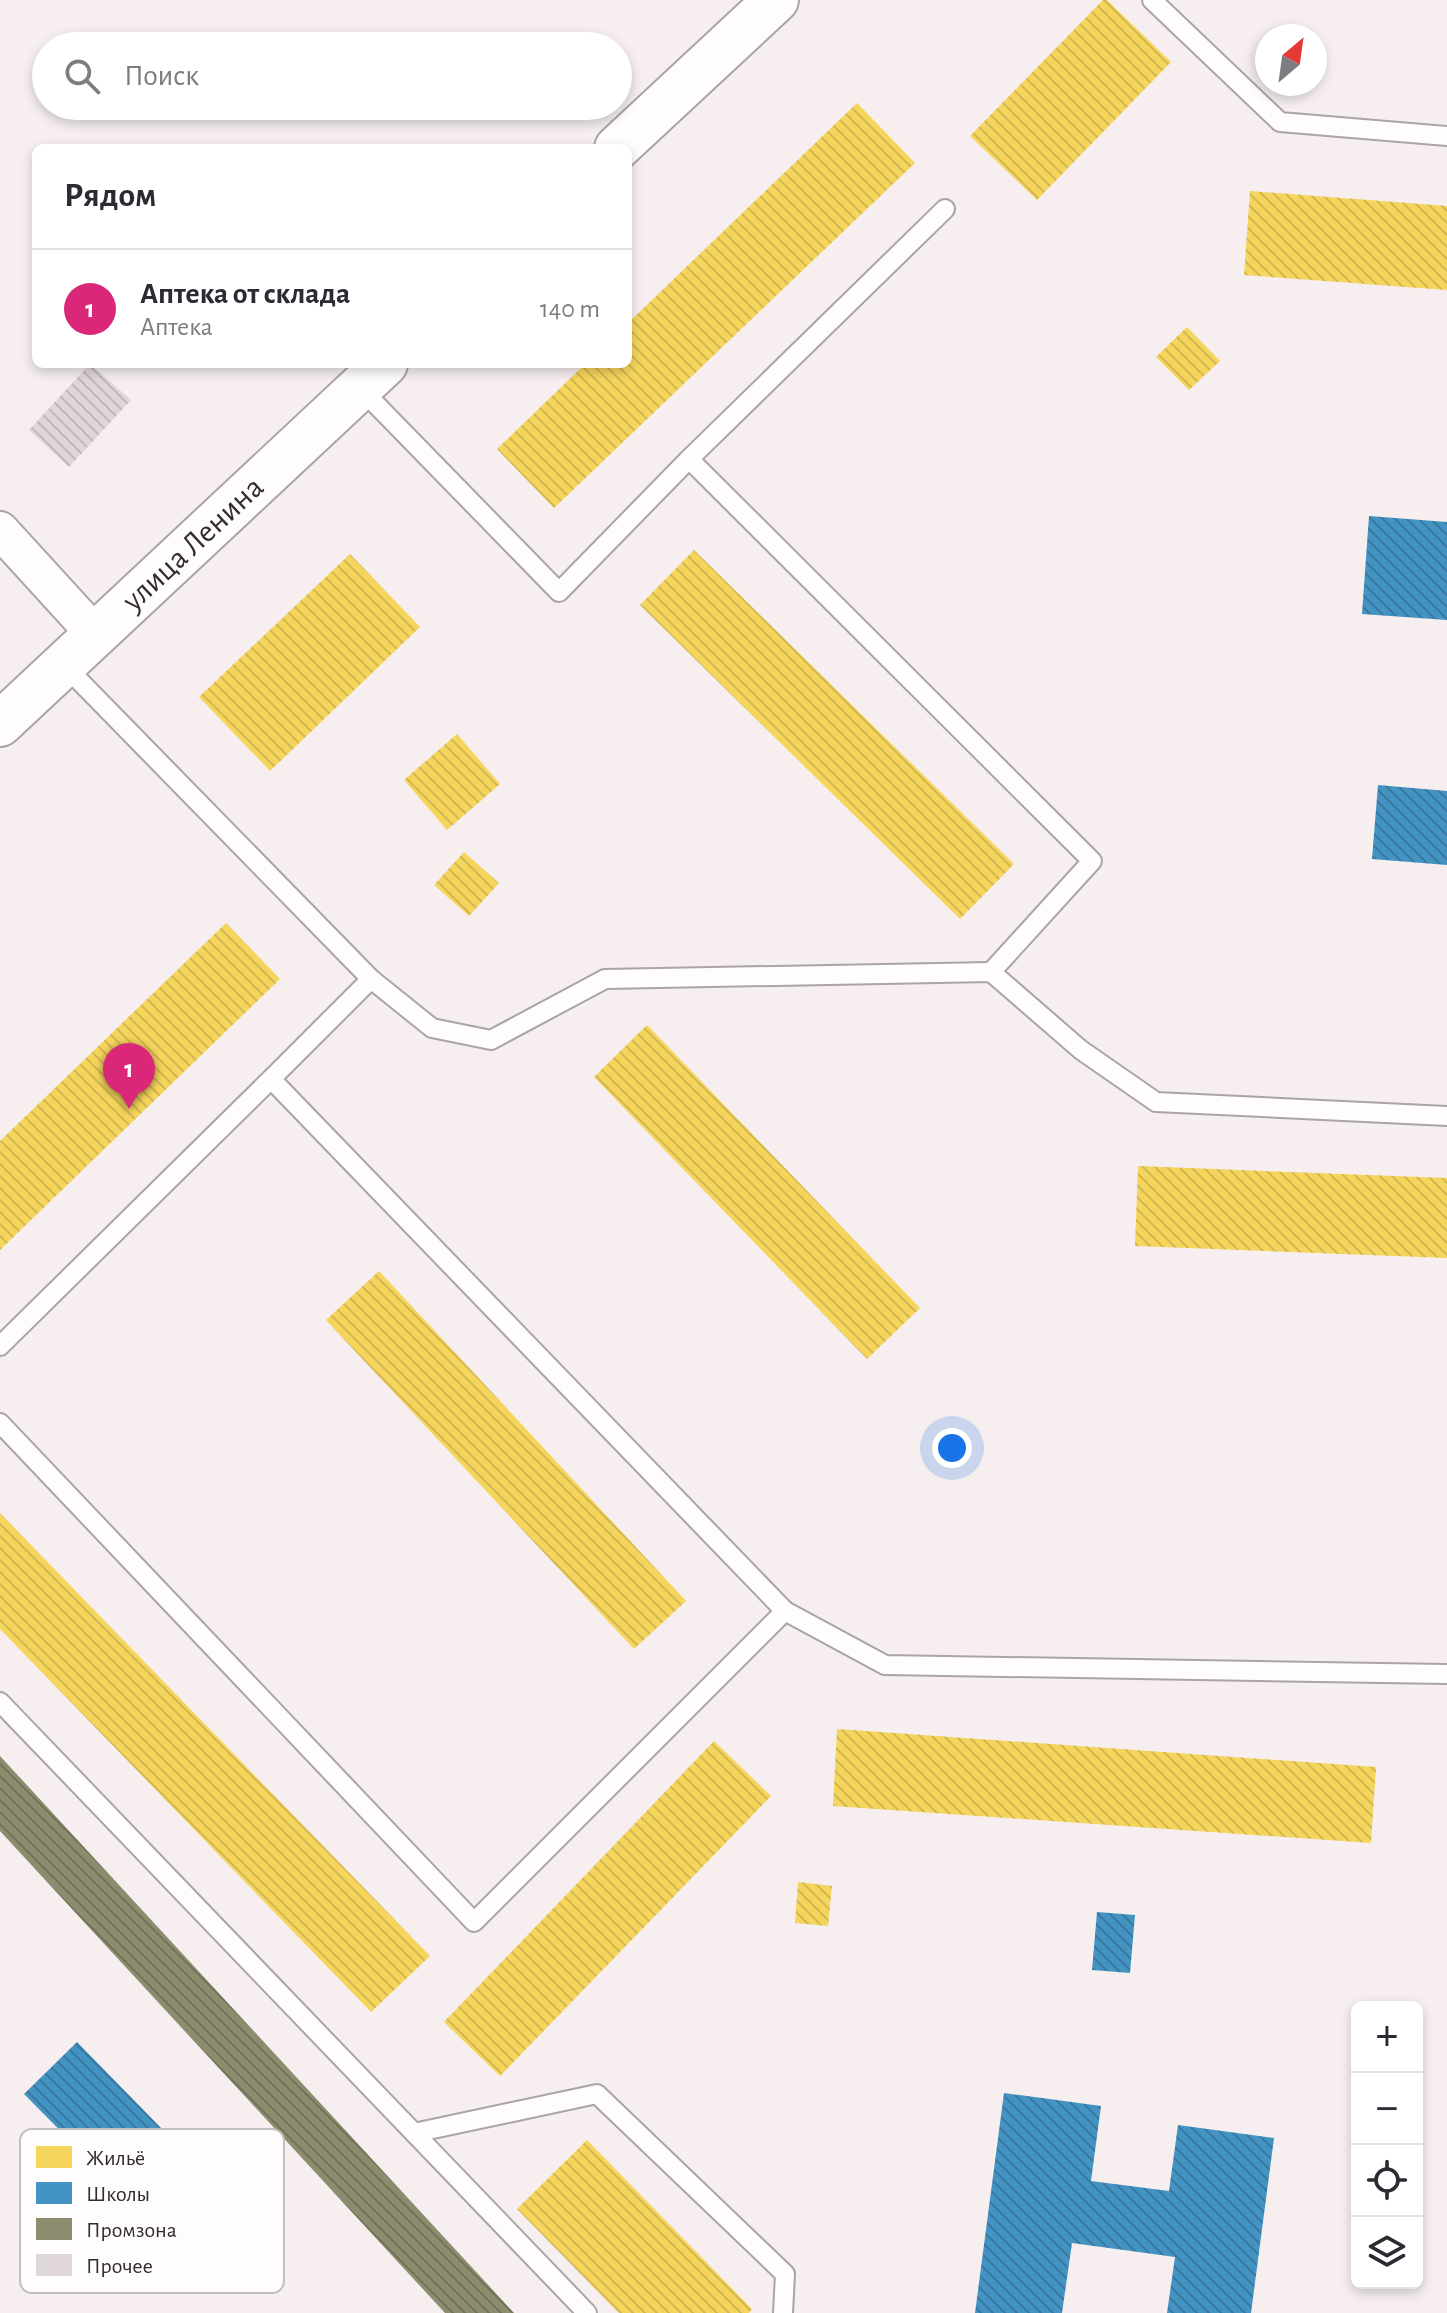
<!DOCTYPE html>
<html lang="ru">
<head>
<meta charset="utf-8">
<style>
	:root { --surface:#fff; --page:#f2f2f3; --text:#2b2b33; --muted:#7c7c81; --line:#e1e1e2; --accent:#db2777 }
	body { margin:0; font-family:"Alegreya Sans",sans-serif; background:var(--page); color:var(--text) }
	.controls { position:absolute; right:24px; bottom:24px; display:grid; overflow:hidden; border-radius:12px; box-shadow:0 4px 12px #0003 }
	.controls button { width:72px; height:72px; display:grid; place-items:center; padding:0; border:0; border-bottom:2px solid var(--line); background:var(--surface); color:var(--text); font:40px sans-serif }
	.compass { position:absolute; left:1255px; top:24px; width:72px; height:72px; border-radius:50%; background:var(--surface); box-shadow:0 4px 12px #0003; rotate:29deg }
	.you { position:absolute; left:952px; top:1448px; width:28px; height:28px; margin:-20px; border:6px solid #fff; border-radius:50%; background:#1a73e8; box-shadow:0 0 0 12px #1a73e833 }
	.badge { display:grid; place-items:center; width:52px; height:52px; border-radius:50%; background:var(--accent); color:#fff; font-size:26px; font-weight:700 }
	.pin { position:absolute; translate:-50% -66px; filter:drop-shadow(0 2px 4px #0008) }
	.pin::after { content:''; position:absolute; top:42px; width:28px; height:24px; background:inherit; clip-path:polygon(0 0,100% 0,50% 100%) }
	.list { margin:0; padding:0; list-style:none }
	h2 { display:flex; justify-content:space-between; align-items:center; height:104px; margin:0; padding:0 32px; font-size:34px }
	h2 small { font-size:26px; font-weight:400; color:var(--muted) }
	.list li { display:grid; grid-template-columns:52px 1fr auto; gap:24px; align-items:center; box-sizing:border-box; height:120px; padding:0 32px; border-top:2px solid var(--line) }
	.list b { display:block; font-size:30px; white-space:nowrap }
	.list p { margin:0; font-size:26px; white-space:nowrap; color:var(--muted) }
	.list em { font-size:26px; font-style:normal; color:var(--muted) }
	.icon { flex:none; width:44px; height:44px; fill:none; stroke:currentColor; stroke-width:2; stroke-linecap:round; stroke-linejoin:round }
	.map { position:relative; flex:none; width:1447px; height:2313px; overflow:hidden }
	.search { position:absolute; background:var(--surface); box-shadow:0 4px 12px #0003; left:32px; top:32px; width:600px; height:88px; display:flex; align-items:center; gap:20px; box-sizing:border-box; padding:0 28px; border-radius:44px; color:var(--muted); font-size:30px }
	.panel { position:absolute; background:var(--surface); box-shadow:0 4px 12px #0003; left:32px; top:144px; width:600px; height:224px; border-radius:12px }
	.map>svg:first-child { display:block }
	.homes { fill:url(#homes-back-hatch) }
	.schools { fill:url(#schools-back-hatch) }
	.industry { fill:url(#industry-back-hatch) }
	.building { fill:url(#building-back-hatch) }
	.lines { fill:none; stroke-linecap:round; stroke-linejoin:round }
	.lane-casing { stroke:#aaa4a4; stroke-width:22 }
	.street-casing { stroke:#aaa4a4; stroke-width:40 }
	.secondary-casing { stroke:#aaa4a4; stroke-width:48 }
	.lane { stroke:#fefcfd; stroke-width:18 }
	.street { stroke:#fefcfd; stroke-width:36 }
	.secondary { stroke:#fefcfd; stroke-width:44 }
	.labels { text-anchor:middle; dominant-baseline:central; stroke-width:8; stroke-linejoin:round; paint-order:stroke }
	.street-label { font-size:32px; fill:#312c2d; stroke:#fefcfc }
	.key { fill:#fefcfc; stroke:#c0bebe; stroke-width:2 }
	.key-label { font-size:22px; fill:#312c2d }
</style>
</head>
<body>
<div class="map">
<svg width="1447" height="2313" viewBox="0 0 1447 2313">
	<defs>
		<pattern id="homes-back-hatch" width="6" height="6" patternUnits="userSpaceOnUse" patternTransform="scale(2)"><rect width="6" height="6" fill="#f6d55c"/><path d="M-1 5l2 2M0 0l6 6M5-1l2 2" fill="none" stroke="#d3b750"/></pattern>
		<pattern id="schools-back-hatch" width="6" height="6" patternUnits="userSpaceOnUse" patternTransform="scale(2)"><rect width="6" height="6" fill="#4393c3"/><path d="M-1 5l2 2M0 0l6 6M5-1l2 2" fill="none" stroke="#39789f"/></pattern>
		<pattern id="industry-back-hatch" width="6" height="6" patternUnits="userSpaceOnUse" patternTransform="scale(2)"><rect width="6" height="6" fill="#8c8c6e"/><path d="M-1 5l2 2M0 0l6 6M5-1l2 2" fill="none" stroke="#73735b"/></pattern>
		<pattern id="building-back-hatch" width="6" height="6" patternUnits="userSpaceOnUse" patternTransform="scale(2)"><rect width="6" height="6" fill="#dfd6da"/><path d="M-1 5l2 2M0 0l6 6M5-1l2 2" fill="none" stroke="#c0b8bb"/></pattern>
	</defs>
	<rect width="100%" height="100%" fill="#f6eeef"/>
	<g class="homes">
		<polygon points="1103,0 1107,0 1171,62 1037,200 970,136"/>
		<polygon points="857,103 915,163 554,508 497,449 585,364 628,364 628,323"/>
		<polygon points="1250,191 1447,206 1447,290 1244,275"/>
		<polygon points="1187,327 1220,361 1189,390 1156,357"/>
		<polygon points="694,550 1014,864 960,919 640,605"/>
		<polygon points="350,554 420,627 270,771 199,697"/>
		<polygon points="457,734 500,784 447,830 404,780"/>
		<polygon points="464,852 499,883 469,916 434,885"/>
		<polygon points="226,923 280,979 0,1250 0,1141"/>
		<polygon points="647,1025 920,1308 867,1359 594,1077"/>
		<polygon points="1138,1166 1447,1178 1447,1258 1135,1246"/>
		<polygon points="379,1271 686,1601 634,1649 326,1320"/>
		<polygon points="0,1513 430,1956 371,2012 0,1629"/>
		<polygon points="837,1729 1376,1767 1371,1843 833,1806"/>
		<polygon points="714,1741 771,1796 500,2076 444,2022"/>
		<polygon points="798,1882 832,1886 828,1926 795,1923"/>
		<polygon points="587,2140 752,2309 749,2313 619,2313 517,2209"/>
	</g>
	<g class="schools">
		<polygon points="1369,516 1447,522 1447,620 1362,614"/>
		<polygon points="1378,785 1447,791 1447,865 1372,859"/>
		<polygon points="1097,1912 1135,1915 1130,1973 1092,1970"/>
		<polygon points="77,2042 164,2131 112,2183 24,2094"/>
		<polygon points="1004,2093 1101,2106 1091,2181 1169,2191 1178,2125 1274,2138 1251,2313 1167,2313 1175,2257 1072,2243 1062,2313 975,2313"/>
	</g>
	<polygon class="industry" points="0,1756 514,2313 445,2313 0,1831"/>
	<polygon class="building" points="90,364 131,400 69,467 29,430"/>
	<g class="lines">
		<g class="lane-casing">
			<g id="lane">
				<polyline points="1152,0 1280,122 1447,136"/>
				<polyline points="945,209 689,459 1092,861 991,972"/>
				<polyline points="360,388 559,592 689,459"/>
				<polyline points="63,664 371,979"/>
				<polyline points="0,1346 271,1079"/>
				<polyline points="0,1423 474,1922 785,1611 885,1665 1447,1674"/>
				<polyline points="785,1611 271,1079 371,979 432,1028 491,1040 605,979 991,972 1081,1050 1156,1102 1447,1116"/>
				<polyline points="0,1702 587,2313"/>
				<polyline points="414,2133 597,2094 785,2274 783,2313"/>
			</g>
		</g>
		<g class="street-casing">
			<polyline id="street" points="0,530 95,634"/>
		</g>
		<g class="secondary-casing">
			<g id="secondary">
				<polyline points="617,148 776,0"/>
				<path id="s1" d="M0,724L385,364"/>
			</g>
		</g>
		<use href="#lane" class="lane"/>
		<use href="#street" class="street"/>
		<use href="#secondary" class="secondary"/>
	</g>
	<g class="labels">
		<g class="street-label">
			<text stroke="none"><textPath href="#s1" startOffset="264">улица Ленина</textPath></text>
		</g>
	</g>
	<rect x="20" y="2129" width="264" height="164" rx="12" class="key"/>
	<rect x="36" y="2146" width="36" height="22" fill="#f6d55c"/>
	<rect x="36" y="2182" width="36" height="22" fill="#4393c3"/>
	<rect x="36" y="2218" width="36" height="22" fill="#8c8c6e"/>
	<rect x="36" y="2254" width="36" height="22" fill="#dfd6da"/>
	<g class="key-label">
		<text x="86" y="2165">Жильё</text>
		<text x="86" y="2201">Школы</text>
		<text x="86" y="2237">Промзона</text>
		<text x="86" y="2273">Прочее</text>
	</g>
</svg>
<div class="controls">
<button>+</button>
<button>−</button>
<button><svg class="icon" aria-label="locate" viewBox="0 0 24 24"><circle cx="12" cy="12" r="6"/><path d="M12 2v4M12 18v4M2 12h4M18 12h4"/></svg></button>
<button><svg class="icon" aria-label="layers" viewBox="0 0 24 24"><path d="M12 4l9 5-9 5-9-5zM3 14l9 5 9-5"/></svg></button>
</div>
<svg class="compass" viewBox="-18 -18 36 36"><path d="M0-13l5 13h-10z" fill="#e53935"/><path d="M0 13l5-13h-10z" fill="#7c7c81"/></svg>
<div class="you"></div>
<div class="pin badge" style="left:129px;top:1109px">1</div>
<div class="search"><svg class="icon" aria-label="search" viewBox="0 0 24 24"><circle cx="10" cy="10" r="6"/><path d="M15 15l6 6"/></svg>Поиск</div>
<section class="panel">
<h2>Рядом<small></small></h2>
<ul class="list">
<li><span class="badge">1</span><div><b>Аптека от склада</b><p>Аптека</p></div><em>140 m</em></li>
</ul>
</section>
</div>
</body>
</html>
